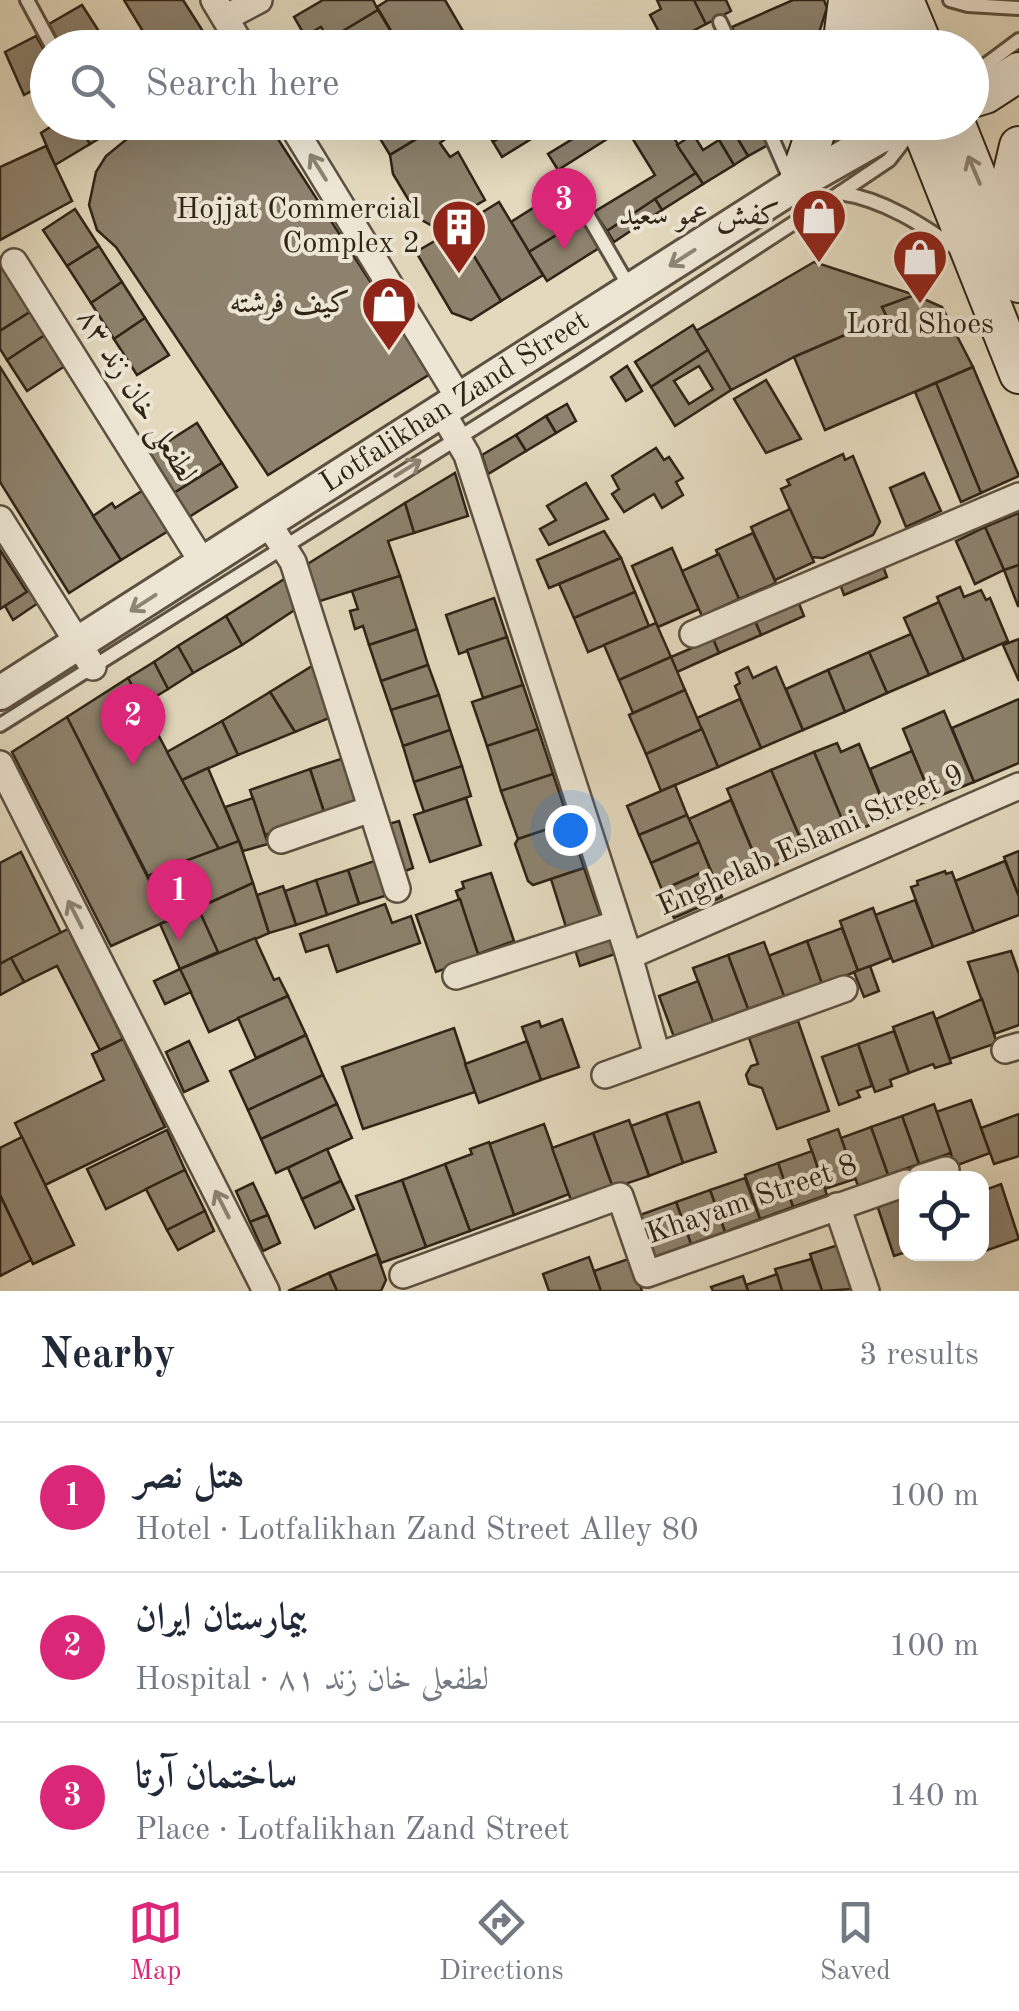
<!DOCTYPE html>
<html lang="en">
<head>
<meta charset="utf-8">
<style>
	:root { --surface:#fff; --page:#f6f6f7; --text:#1f2937; --muted:#747a83; --line:#e0e1e3; --accent:#db2777 }
	body { margin:0; font-family:"Old Standard TT",Amiri,serif; background:var(--page); color:var(--text) }
	.controls { position:absolute; right:30px; bottom:30px; display:grid; overflow:hidden; border-radius:20px; box-shadow:0 10px 40px #0002 }
	.controls button { width:90px; height:90px; display:grid; place-items:center; padding:0; border:0; border-bottom:2px solid var(--line); background:var(--surface); color:var(--text); font:50px sans-serif }
	.you { position:absolute; left:570px; top:830px; width:35px; height:35px; margin:-25px; border:8px solid #fff; border-radius:50%; background:#1a73e8; box-shadow:0 0 0 15px #1a73e833 }
	.badge { display:grid; place-items:center; width:65px; height:65px; border-radius:50%; background:var(--accent); color:#fff; font-size:32px; font-weight:700 }
	.pin { position:absolute; translate:-50% -82px; filter:drop-shadow(0 2px 5px #0008) }
	.pin::after { content:''; position:absolute; top:52px; width:35px; height:30px; background:inherit; clip-path:polygon(0 0,100% 0,50% 100%) }
	.list { margin:0; padding:0; list-style:none }
	h2 { display:flex; justify-content:space-between; align-items:center; height:130px; margin:0; padding:0 40px; font-size:42px }
	h2 small { font-size:32px; font-weight:400; color:var(--muted) }
	.list li { display:grid; grid-template-columns:65px 1fr auto; gap:30px; align-items:center; box-sizing:border-box; height:150px; padding:0 40px; border-top:2px solid var(--line) }
	.list b { display:block; font-size:38px; white-space:nowrap }
	.list p { margin:0; font-size:32px; white-space:nowrap; color:var(--muted) }
	.list em { font-size:32px; font-style:normal; color:var(--muted) }
	.icon { flex:none; width:55px; height:55px; fill:none; stroke:currentColor; stroke-width:2; stroke-linecap:round; stroke-linejoin:round }
	.map { position:relative; flex:none; width:1019px; height:1291px; overflow:hidden }
	.search { position:absolute; background:var(--surface); box-shadow:0 10px 40px #0002; left:30px; right:30px; top:30px; height:110px; display:flex; align-items:center; gap:25px; box-sizing:border-box; padding:0 35px; border-radius:55px; color:var(--muted); font-size:38px }
	.sheet { height:580px; background:var(--surface) }
	nav { display:flex; justify-content:space-around; align-items:center; box-sizing:border-box; height:140px; border-top:2px solid var(--line); background:var(--surface); font-size:28px; color:var(--muted) }
	nav a { display:grid; justify-items:center; gap:5px }
	nav .on { color:var(--accent) }
	.map>svg:first-child { display:block }
	.building { fill:#8d826d; stroke:#2f2416; stroke-width:2.5; fill-rule:evenodd }
	.lines { fill:none; stroke-linecap:round; stroke-linejoin:round }
	.service-casing { stroke:#5c5140; stroke-width:18 }
	.minor-casing { stroke:#5c5140; stroke-width:30 }
	.tertiary-casing { stroke:#5c5140; stroke-width:38 }
	.secondary-casing { stroke:#2f2416; stroke-width:42 }
	.service { stroke:#ede6d4; stroke-width:12 }
	.minor { stroke:#ede6d4; stroke-width:25 }
	.tertiary { stroke:#ede6d4; stroke-width:32 }
	.secondary { stroke:#ede6d4; stroke-width:38 }
	.oneway { stroke:#8e8575 }
	.labels { text-anchor:middle; dominant-baseline:central; stroke-width:8; stroke-linejoin:round; paint-order:stroke }
	.poi-label { font-size:30px; fill:#2f2416; stroke:#ede6d4; text-anchor:end }
	.street-label { font-size:30px; fill:#2f2416; stroke:#ede6d4 }
</style>
</head>
<body>
<div class="map">
<svg width="1019" height="1291" viewBox="0 0 1019 1291">
	<rect width="100%" height="100%" fill="#e3d9bd"/>
	<filter id="stains"><feTurbulence type="fractalNoise" baseFrequency=".002" numOctaves="4"/><feColorMatrix values="0 0 0 0 .2 0 0 0 0 .09 0 0 0 0 .02 0 0 0 .5 -.17"/></filter>
	<radialGradient id="worn" r=".72"><stop offset=".6" stop-color="#630" stop-opacity="0"/><stop offset="1" stop-color="#630" stop-opacity=".3"/></radialGradient>
	<g class="building">
		<polygon points="124,0 183,0 204,33 181,48 153,48"/>
		<polygon points="323,0 373,0 378,10 329,40 321,27 305,36 294,17"/>
		<polygon points="388,0 445,0 466,36 448,48 401,48 377,7"/>
		<polygon points="657,0 694,0 706,24 666,45 650,15 661,9"/>
		<polygon points="694,0 726,0 731,11 706,24"/>
		<polygon points="793,0 824,0 827,8 814,48 741,48 732,27"/>
		<polygon points="82,5 109,47 62,48 49,24"/>
		<polygon points="378,10 401,48 326,48 323,43"/>
		<polygon points="36,36 48,57 48,82 24,95 5,52"/>
		<polygon points="58,122 77,122 90,144 55,165 41,133"/>
		<polygon points="77,122 118,122 120,126 90,144"/>
		<polygon points="164,122 267,122 430,374 268,475 116,247 97,230 89,205 96,172 106,156 133,134"/>
		<polygon points="370,122 444,122 390,155"/>
		<polygon points="445,122 452,134 440,143 450,157 458,152 485,200 436,228 420,219 393,174 390,155"/>
		<polygon points="481,122 521,122 521,124 493,142"/>
		<polygon points="585,122 634,122 558,170 548,154 589,129"/>
		<polygon points="634,122 664,122 696,173 607,231 594,212 655,175 626,128"/>
		<polygon points="749,122 760,122 770,144 748,156 733,131"/>
		<polygon points="521,124 531,139 502,157 493,142"/>
		<polygon points="733,131 748,156 734,165 719,140"/>
		<polygon points="693,134 703,150 719,140 734,165 703,184 677,145"/>
		<polygon points="46,146 72,201 0,240 0,167"/>
		<polygon points="696,173 703,184 662,210 655,199"/>
		<polygon points="557,181 581,220 529,252 511,222 544,201 539,193"/>
		<polygon points="655,199 662,210 614,242 607,231"/>
		<polygon points="499,202 543,275 501,301 457,228"/>
		<polygon points="75,209 99,246 67,266 43,230"/>
		<polygon points="581,220 599,248 547,281 529,252"/>
		<polygon points="457,228 501,301 471,320 452,313 416,252"/>
		<polygon points="99,246 122,282 91,303 67,266"/>
		<polygon points="0,258 33,310 0,331"/>
		<polygon points="814,262 915,295 882,307 887,317 794,357 731,390 696,331"/>
		<polygon points="122,282 145,318 114,339 91,303"/>
		<polygon points="915,295 942,307 973,367 825,430 794,357 887,317 882,307"/>
		<polygon points="33,310 48,333 7,360 0,349 0,331"/>
		<polygon points="145,318 169,355 137,375 114,339"/>
		<polygon points="693,325 708,350 651,387 635,362"/>
		<polygon points="48,333 68,364 27,391 7,360"/>
		<path d="M708,350L731,390L675,426L651,387ZM699,366L713,389L689,404L674,381Z"/>
		<polygon points="627,366 642,391 626,401 611,377"/>
		<polygon points="0,367 121,560 69,593 0,482"/>
		<polygon points="973,367 1019,476 981,493 936,383"/>
		<polygon points="766,380 801,439 766,453 734,399"/>
		<polygon points="936,383 981,493 961,502 915,392"/>
		<polygon points="567,404 576,421 556,433 546,416"/>
		<polygon points="546,416 556,433 526,451 516,435"/>
		<polygon points="197,423 222,463 174,493 150,453"/>
		<polygon points="516,435 526,451 488,474 482,455"/>
		<polygon points="656,448 664,460 669,457 683,478 676,482 683,495 662,508 654,494 624,512 612,494 619,489 612,476"/>
		<polygon points="843,454 845,460 853,456 880,522 873,535 823,558 811,557 781,489 790,485 787,480"/>
		<polygon points="222,463 237,487 189,517 174,493"/>
		<polygon points="455,473 468,516 414,533 405,503"/>
		<polygon points="924,473 941,511 906,527 890,488"/>
		<polygon points="586,483 608,519 549,545 540,529 556,520 547,506"/>
		<polygon points="148,487 173,528 121,560 93,516 112,503 115,508"/>
		<polygon points="405,503 414,533 388,541 400,576 320,601 306,565"/>
		<polygon points="790,509 814,562 775,580 751,527"/>
		<polygon points="1019,513 1019,565 1004,570 985,527"/>
		<polygon points="985,527 1004,570 975,584 956,541"/>
		<polygon points="604,531 621,558 549,588 537,560"/>
		<polygon points="753,533 776,583 739,599 716,550"/>
		<polygon points="672,548 699,609 658,627 632,566"/>
		<polygon points="0,550 27,592 0,609"/>
		<polygon points="719,554 739,599 702,616 682,571"/>
		<polygon points="621,558 635,592 574,618 559,584"/>
		<polygon points="1019,565 1019,606 1018,606 1004,570"/>
		<polygon points="883,566 887,577 844,595 840,584"/>
		<polygon points="289,576 299,607 242,645 226,616"/>
		<polygon points="400,576 417,629 369,645 363,626 355,629 350,611 358,609 352,591"/>
		<polygon points="36,586 44,599 13,620 5,606"/>
		<polygon points="960,587 964,597 981,590 986,600 990,598 1008,641 964,660 937,597"/>
		<polygon points="635,592 649,626 588,652 574,618"/>
		<polygon points="494,598 507,637 459,654 446,615"/>
		<polygon points="798,601 804,616 761,635 755,621"/>
		<polygon points="939,602 964,660 929,675 904,618"/>
		<polygon points="226,616 242,645 193,673 178,646"/>
		<polygon points="755,621 761,635 719,653 713,639"/>
		<polygon points="656,623 671,657 619,680 604,645"/>
		<polygon points="417,629 428,665 381,681 369,645"/>
		<polygon points="911,634 929,675 887,693 869,652"/>
		<polygon points="507,637 523,685 483,698 467,650"/>
		<polygon points="713,639 719,653 677,672 671,657"/>
		<polygon points="1019,639 1019,681 1003,645"/>
		<polygon points="178,646 193,673 168,689 154,662"/>
		<polygon points="869,652 887,693 845,712 828,670"/>
		<polygon points="671,657 685,690 633,713 619,680"/>
		<polygon points="154,662 168,689 142,705 128,678"/>
		<polygon points="317,663 334,716 295,732 270,692"/>
		<polygon points="428,665 439,695 391,710 381,681"/>
		<polygon points="748,667 753,678 776,667 803,730 761,748 735,686 740,683 736,673"/>
		<polygon points="828,670 845,712 803,730 786,689"/>
		<polygon points="128,678 219,849 148,876 67,717"/>
		<polygon points="523,685 538,729 487,746 472,702"/>
		<polygon points="685,690 702,729 646,754 629,715"/>
		<polygon points="270,692 295,732 238,755 222,721"/>
		<polygon points="439,695 450,730 403,746 391,710"/>
		<polygon points="740,699 761,748 718,767 697,718"/>
		<polygon points="1019,699 1019,763 974,782 952,728"/>
		<polygon points="944,711 974,782 932,799 903,729"/>
		<polygon points="67,717 169,920 111,946 12,752"/>
		<polygon points="222,721 238,755 182,780 167,752"/>
		<polygon points="538,729 553,774 501,791 487,746"/>
		<polygon points="702,729 718,767 661,791 646,754"/>
		<polygon points="450,730 462,766 414,782 403,746"/>
		<polygon points="837,743 841,752 859,744 889,817 848,834 814,752"/>
		<polygon points="912,751 932,799 889,817 870,769"/>
		<polygon points="814,752 848,834 806,852 771,770"/>
		<polygon points="347,757 362,802 325,815 310,769"/>
		<polygon points="462,766 471,796 424,812 414,782"/>
		<polygon points="208,768 239,841 219,849 182,780"/>
		<polygon points="310,769 325,815 265,835 250,790"/>
		<polygon points="771,770 806,852 761,871 727,789"/>
		<polygon points="553,774 569,822 518,839 501,791"/>
		<polygon points="675,785 687,815 639,835 627,806"/>
		<polygon points="253,798 268,844 243,851 225,807"/>
		<polygon points="466,798 481,845 430,862 414,815"/>
		<polygon points="731,800 761,871 719,890 689,819"/>
		<polygon points="687,815 699,842 651,863 639,835"/>
		<polygon points="399,821 413,868 400,873 385,825"/>
		<polygon points="569,822 584,868 533,885 528,881 515,844 518,839"/>
		<polygon points="239,841 253,883 198,908 177,864"/>
		<polygon points="699,842 710,869 662,890 651,863"/>
		<polygon points="1019,851 1019,897 1004,857"/>
		<polygon points="21,852 61,933 0,964 0,863"/>
		<polygon points="380,859 391,894 359,904 348,870"/>
		<polygon points="1005,861 1019,897 1019,915 974,932 955,881"/>
		<polygon points="177,864 198,908 169,920 148,876"/>
		<polygon points="584,868 601,917 567,930 551,879"/>
		<polygon points="710,869 722,897 674,918 662,890"/>
		<polygon points="348,870 359,904 327,915 316,880"/>
		<polygon points="945,871 946,874 952,872 974,932 933,947 911,887 918,885 917,881"/>
		<polygon points="491,873 514,941 478,954 456,891 464,888 462,882"/>
		<polygon points="316,880 327,915 296,925 285,891"/>
		<polygon points="253,883 269,933 219,955 198,908"/>
		<polygon points="283,886 296,925 269,933 257,895"/>
		<polygon points="460,899 479,957 436,972 416,915"/>
		<polygon points="915,900 933,947 893,962 875,915"/>
		<polygon points="385,904 392,923 411,916 420,943 337,972 328,945 306,952 300,934"/>
		<polygon points="198,908 218,952 180,969 160,924"/>
		<polygon points="873,908 891,958 858,971 840,921"/>
		<polygon points="842,928 858,971 822,984 807,941"/>
		<polygon points="68,929 123,1039 100,1050 57,966 24,982 11,958"/>
		<polygon points="608,934 615,954 580,966 574,946"/>
		<polygon points="255,938 274,980 279,978 288,996 209,1032 180,969"/>
		<polygon points="807,941 822,984 784,998 768,956"/>
		<polygon points="764,942 784,996 748,1009 728,955"/>
		<polygon points="1011,951 1019,974 1019,1025 994,1034 968,962"/>
		<polygon points="728,955 748,1009 713,1022 693,968"/>
		<polygon points="11,958 24,982 0,995 0,964"/>
		<polygon points="870,966 879,991 864,997 854,972"/>
		<polygon points="180,969 191,992 165,1004 154,981"/>
		<polygon points="698,981 713,1022 674,1037 659,996"/>
		<polygon points="288,996 306,1035 256,1058 238,1018"/>
		<polygon points="982,999 997,1043 950,1059 936,1019"/>
		<polygon points="933,1012 951,1063 935,1068 933,1064 909,1073 893,1027"/>
		<polygon points="562,1019 579,1067 541,1080 522,1027 539,1021 541,1027"/>
		<polygon points="798,1021 829,1111 777,1129 762,1088 749,1084 746,1075 751,1066 758,1064 749,1038"/>
		<polygon points="454,1028 475,1092 363,1129 342,1067"/>
		<polygon points="894,1031 909,1073 890,1080 892,1086 875,1092 858,1044"/>
		<polygon points="306,1035 323,1075 248,1110 230,1071"/>
		<polygon points="123,1039 165,1127 45,1185 15,1123 104,1080 92,1054"/>
		<polygon points="189,1041 208,1081 184,1092 166,1052"/>
		<polygon points="527,1041 541,1080 479,1103 465,1064"/>
		<polygon points="858,1044 872,1086 857,1091 860,1097 839,1105 822,1057"/>
		<polygon points="323,1075 337,1104 261,1139 248,1110"/>
		<polygon points="971,1100 990,1153 955,1166 936,1112"/>
		<polygon points="699,1102 716,1152 683,1163 666,1113"/>
		<polygon points="337,1104 352,1138 276,1173 261,1139"/>
		<polygon points="934,1104 951,1153 919,1164 902,1116"/>
		<polygon points="666,1113 683,1163 649,1176 631,1126"/>
		<polygon points="1019,1114 1019,1156 994,1164 981,1128"/>
		<polygon points="902,1116 919,1164 888,1175 871,1127"/>
		<polygon points="629,1120 649,1176 613,1188 593,1133"/>
		<polygon points="544,1124 569,1194 514,1215 489,1144"/>
		<polygon points="871,1127 888,1175 858,1186 841,1138"/>
		<polygon points="838,1129 855,1179 825,1189 808,1140"/>
		<polygon points="167,1130 185,1170 106,1209 87,1169"/>
		<polygon points="593,1133 613,1188 572,1203 552,1148"/>
		<polygon points="22,1137 74,1245 33,1264 0,1195 0,1148"/>
		<polygon points="489,1142 514,1215 470,1231 445,1164 472,1154 470,1149"/>
		<polygon points="327,1149 341,1181 302,1199 288,1168"/>
		<polygon points="812,1151 827,1195 793,1207 778,1163"/>
		<polygon points="778,1163 793,1207 760,1219 745,1175"/>
		<polygon points="445,1164 470,1231 426,1247 402,1180"/>
		<polygon points="185,1170 205,1211 167,1230 146,1189"/>
		<polygon points="745,1178 760,1219 725,1232 710,1190"/>
		<polygon points="402,1180 426,1247 381,1263 356,1196"/>
		<polygon points="341,1181 354,1209 315,1228 302,1199"/>
		<polygon points="253,1183 268,1215 250,1222 236,1191"/>
		<polygon points="1001,1184 1019,1239 985,1251 982,1242 982,1191"/>
		<polygon points="710,1190 725,1232 691,1244 676,1202"/>
		<polygon points="0,1195 31,1260 0,1276"/>
		<polygon points="903,1196 906,1207 906,1252 894,1256 877,1205"/>
		<polygon points="676,1202 691,1244 655,1257 640,1215"/>
		<polygon points="205,1211 214,1231 178,1250 167,1230"/>
		<polygon points="268,1215 280,1243 263,1251 250,1222"/>
		<polygon points="838,1245 853,1289 822,1291 810,1254"/>
		<polygon points="377,1254 386,1280 381,1291 337,1291 329,1273"/>
		<polygon points="589,1257 601,1291 549,1291 543,1274"/>
		<polygon points="631,1258 642,1291 601,1291 594,1271"/>
		<polygon points="811,1259 822,1291 782,1291 775,1269"/>
		<polygon points="329,1273 337,1291 288,1291"/>
		<polygon points="777,1274 782,1291 748,1291 746,1285"/>
		<polygon points="743,1276 748,1291 713,1291 711,1287"/>
	</g>
	<g class="lines">
		<g class="service-casing">
			<g id="service">
				<polyline points="27,0 53,48"/>
				<polyline points="950,0 968,5 1019,8"/>
				<polyline points="720,22 732,48"/>
				<polyline points="972,75 1019,40"/>
				<polyline points="765,122 790,179"/>
				<polyline points="573,190 630,288"/>
				<path d="M840,193C883,199 923,225 958,250"/>
				<polyline points="0,725 578,363 840,193 889,160 910,133"/>
			</g>
		</g>
		<g class="minor-casing">
			<g id="minor">
				<polyline points="214,0 243,48"/>
				<polyline points="225,18 259,0"/>
				<polyline points="290,122 460,400"/>
				<polyline points="14,262 203,563"/>
				<polyline points="442,412 467,455 629,956 657,1055"/>
				<polyline points="0,519 93,667"/>
				<polyline points="268,523 293,562 397,889"/>
				<polyline points="693,634 1019,496"/>
				<polyline points="0,764 266,1291"/>
				<polyline points="281,840 371,809"/>
				<polyline points="629,956 1019,786"/>
				<polyline points="456,976 616,924"/>
				<polyline points="1005,1050 1019,1046"/>
				<polyline points="605,1075 844,989"/>
				<polyline points="921,1178 946,1170"/>
				<polyline points="837,1206 866,1291"/>
				<polyline points="403,1275 620,1196 647,1274 906,1183"/>
			</g>
		</g>
		<g class="tertiary-casing">
			<g id="tertiary">
				<path id="s1" d="M0,693L798,183L879,137L917,122"/>
			</g>
		</g>
		<g class="secondary-casing">
			<g id="secondary">
				<polyline points="872,0 890,48"/>
				<polyline points="904,0 924,48"/>
				<polyline points="842,48 848,0"/>
				<polyline points="972,98 985,94 1019,72"/>
				<polyline points="919,122 1019,374"/>
				<polyline points="955,122 1019,283"/>
				<polyline points="798,183 819,122"/>
				<polyline points="1012,242 1012,176 1019,146"/>
			</g>
		</g>
		<use href="#service" class="service"/>
		<use href="#minor" class="minor"/>
		<use href="#tertiary" class="tertiary"/>
		<use href="#secondary" class="secondary"/>
	</g>
	<defs><path id="oneway-shaft" d="M-6 0H5M1.5-3L5.5 0L1.5 3" fill="none" stroke-width="1.6" stroke-linecap="round" stroke-linejoin="round" transform="scale(2.5)"/></defs>
	<g class="oneway">
		<use href="#oneway-shaft" transform="translate(318 167) rotate(-122)"/>
		<use href="#oneway-shaft" transform="translate(974 170) rotate(-113)"/>
		<use href="#oneway-shaft" transform="translate(682 258) rotate(147)"/>
		<use href="#oneway-shaft" transform="translate(408 468) rotate(-32)"/>
		<use href="#oneway-shaft" transform="translate(143 603) rotate(147)"/>
		<use href="#oneway-shaft" transform="translate(75 914) rotate(-117)"/>
		<use href="#oneway-shaft" transform="translate(222 1204) rotate(-117)"/>
	</g>
	<defs>
		<g id="shop-pin" transform="scale(2.875)"><path d="M0 17L-7.5 6A9.5 9.5 0 1 1 7.5 6Z" fill="#8f2418" stroke="#ede6d4"/><path d="M-5-2.5h2.3a2.7 3.5 0 0 1 5.4 0H5L5.5 6h-11ZM-1.5-2.5h3a1.5 2.3 0 0 0-3 0Z" fill="#fff"/></g>
		<g id="building-pin" transform="scale(2.875)"><path d="M0 17L-7.5 6A9.5 9.5 0 1 1 7.5 6Z" fill="#8f2418" stroke="#ede6d4"/><path d="M-4-6H4V6H1V3H-1V6H-4ZM-2.5-4.3h1.7v1.8h-1.7ZM.8-4.3h1.7v1.8H.8ZM-2.5-1h1.7V.8h-1.7ZM.8-1h1.7V.8H.8Z" fill="#fff"/></g>
	</defs>
	<g fill-rule="evenodd">
		<use href="#shop-pin" x="819" y="216"/>
		<use href="#building-pin" x="459" y="227"/>
		<use href="#shop-pin" x="920" y="257"/>
		<use href="#shop-pin" x="389" y="304"/>
	</g>
	<g class="labels">
		<g class="poi-label">
			<text x="420" y="210">Hojjat Commercial<tspan x="420" dy="34">Complex 2</tspan></text>
			<text x="780" y="216">کفش عمو سعید</text>
			<text x="350" y="304">کیف فرشته</text>
			<text x="920" y="325" text-anchor="middle">Lord Shoes</text>
		</g>
		<g class="street-label">
			<text transform="translate(136 396) rotate(58)">لطفعلی خان زند ۸۳</text>
			<text stroke="none"><textPath href="#s1" startOffset="540">Lotfalikhan Zand Street</textPath></text>
			<text transform="translate(811 841) rotate(-24)">Enghelab Eslami Street 9</text>
			<text transform="translate(752 1200) rotate(-19)">Khayam Street 8</text>
		</g>
	</g>
	<rect width="100%" height="100%" filter="url(#stains)"/>
	<rect width="100%" height="100%" fill="url(#worn)"/>
</svg>
<div class="controls">
<button><svg class="icon" aria-label="locate" viewBox="0 0 24 24"><circle cx="12" cy="12" r="6"/><path d="M12 2v4M12 18v4M2 12h4M18 12h4"/></svg></button>
</div>
<div class="you"></div>
<div class="pin badge" style="left:179px;top:941px">1</div>
<div class="pin badge" style="left:133px;top:766px">2</div>
<div class="pin badge" style="left:564px;top:250px">3</div>
<div class="search"><svg class="icon" aria-label="search" viewBox="0 0 24 24"><circle cx="10" cy="10" r="6"/><path d="M15 15l6 6"/></svg>Search here</div>
</div>
<section class="sheet">
<h2>Nearby<small>3 results</small></h2>
<ul class="list">
<li><span class="badge">1</span><div><b>هتل نصر</b><p>Hotel · Lotfalikhan Zand Street Alley 80</p></div><em>100 m</em></li>
<li><span class="badge">2</span><div><b>بیمارستان ایران</b><p>Hospital · لطفعلی خان زند ۸۱</p></div><em>100 m</em></li>
<li><span class="badge">3</span><div><b>ساختمان آرتا</b><p>Place · Lotfalikhan Zand Street</p></div><em>140 m</em></li>
</ul>
</section>
<nav>
<a class="on"><svg class="icon" aria-label="map" viewBox="0 0 24 24"><path d="M3 6l6-2 6 2 6-2v14l-6 2-6-2-6 2zM9 4v14M15 6v14"/></svg>Map</a>
<a><svg class="icon" aria-label="directions" viewBox="0 0 24 24"><path d="M12 3l9 9-9 9-9-9zM9 14v-3h6M13 9l2 2-2 2"/></svg>Directions</a>
<a><svg class="icon" aria-label="saved" viewBox="0 0 24 24"><path d="M7 4h10v16l-5-4-5 4z"/></svg>Saved</a>
</nav>
</body>
</html>
